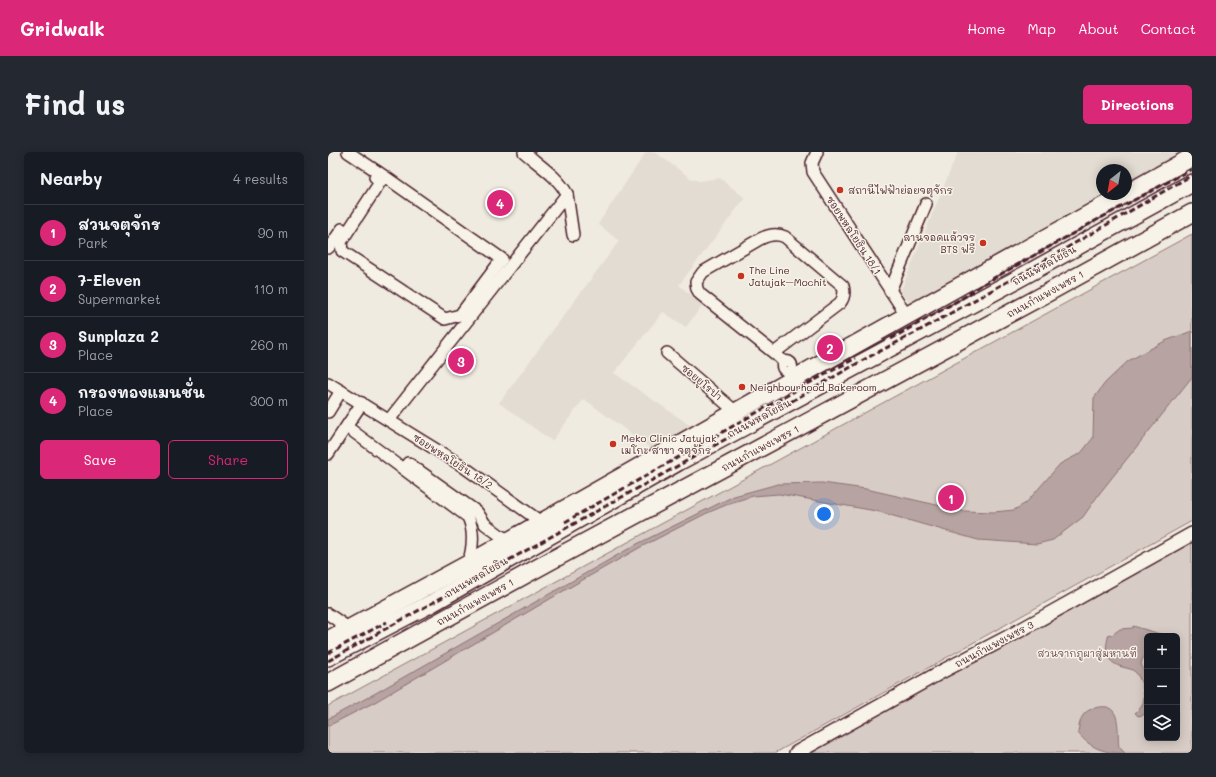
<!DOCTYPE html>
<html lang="en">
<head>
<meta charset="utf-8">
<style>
	:root { --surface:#171b24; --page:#242831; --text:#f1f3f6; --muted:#9ea1a6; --line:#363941; --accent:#db2777 }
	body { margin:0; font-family:Mali,"Playpen Sans Thai",sans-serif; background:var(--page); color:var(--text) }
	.controls { position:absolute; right:12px; bottom:12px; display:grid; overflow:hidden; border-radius:6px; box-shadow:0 2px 10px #0003 }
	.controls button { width:36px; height:36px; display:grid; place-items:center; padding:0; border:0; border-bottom:1px solid var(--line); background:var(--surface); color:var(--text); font:20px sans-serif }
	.compass { position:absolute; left:768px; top:12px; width:36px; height:36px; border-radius:50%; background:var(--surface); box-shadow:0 2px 10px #0003; rotate:211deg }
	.you { position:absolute; left:496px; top:362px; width:14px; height:14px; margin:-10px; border:3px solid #fff; border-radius:50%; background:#1a73e8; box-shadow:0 0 0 6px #1a73e833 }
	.badge { display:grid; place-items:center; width:26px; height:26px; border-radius:50%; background:var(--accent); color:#fff; font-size:13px; font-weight:700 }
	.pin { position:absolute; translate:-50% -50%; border:2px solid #fff; box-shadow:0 1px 4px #0006 }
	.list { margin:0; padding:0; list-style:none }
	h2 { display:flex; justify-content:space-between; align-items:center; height:52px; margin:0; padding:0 16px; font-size:17px }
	h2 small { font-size:13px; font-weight:400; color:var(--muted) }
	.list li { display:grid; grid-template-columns:26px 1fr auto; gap:12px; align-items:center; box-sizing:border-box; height:56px; padding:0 16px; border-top:1px solid var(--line) }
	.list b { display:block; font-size:15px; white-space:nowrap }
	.list p { margin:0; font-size:13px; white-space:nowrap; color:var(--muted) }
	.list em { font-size:13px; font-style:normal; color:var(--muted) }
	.actions { display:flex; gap:8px; padding:12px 16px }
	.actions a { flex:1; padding:9px 0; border:1px solid var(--accent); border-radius:6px; text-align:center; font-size:14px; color:var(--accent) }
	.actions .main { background:var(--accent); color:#fff }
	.icon { flex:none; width:22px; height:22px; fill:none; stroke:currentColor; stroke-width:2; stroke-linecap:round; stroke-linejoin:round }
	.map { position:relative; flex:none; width:864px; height:601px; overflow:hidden; border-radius:6px }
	header { display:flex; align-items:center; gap:24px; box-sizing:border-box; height:56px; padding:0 20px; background:var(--accent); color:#fff }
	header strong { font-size:19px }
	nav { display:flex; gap:22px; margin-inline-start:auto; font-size:14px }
	.intro { display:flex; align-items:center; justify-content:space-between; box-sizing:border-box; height:96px; padding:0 24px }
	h1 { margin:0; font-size:28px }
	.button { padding:10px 18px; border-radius:6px; background:var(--accent); color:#fff; font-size:14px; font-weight:700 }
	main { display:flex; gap:24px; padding:0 24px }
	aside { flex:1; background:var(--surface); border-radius:6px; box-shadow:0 2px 10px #0003 }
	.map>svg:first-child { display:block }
	.built { fill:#e3dcd2 }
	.green { fill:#d8cdc6; stroke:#917678; fill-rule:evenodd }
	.water { fill:#b7a4a2; stroke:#8b6f72 }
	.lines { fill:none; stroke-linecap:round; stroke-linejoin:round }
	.minor-casing { stroke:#4a1f2b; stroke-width:14 }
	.tertiary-casing { stroke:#4a1f2b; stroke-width:16 }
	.primary-casing { stroke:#4a1f2b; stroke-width:20 }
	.minor { stroke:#f7f3e8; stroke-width:11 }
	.tertiary { stroke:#f7f3e8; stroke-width:13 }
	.primary { stroke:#f7f3e8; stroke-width:17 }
	.rail { stroke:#4a1f2b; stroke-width:3; stroke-dasharray:6 3; stroke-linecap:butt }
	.poi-dot { fill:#c8321e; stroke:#f7f3e8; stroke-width:1.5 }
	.labels { text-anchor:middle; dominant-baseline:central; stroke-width:3; stroke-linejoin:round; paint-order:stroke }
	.poi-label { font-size:10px; fill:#4a1f2b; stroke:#f7f3e8; text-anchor:start }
	.street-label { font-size:10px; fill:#4a1f2b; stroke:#f7f3e8 }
	.park-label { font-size:10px; fill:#6e4a52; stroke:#f7f3e8 }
</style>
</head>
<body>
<header>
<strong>Gridwalk</strong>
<nav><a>Home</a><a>Map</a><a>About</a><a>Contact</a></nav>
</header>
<div class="intro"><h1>Find us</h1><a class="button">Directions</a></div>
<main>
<aside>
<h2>Nearby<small>4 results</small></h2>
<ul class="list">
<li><span class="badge">1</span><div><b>สวนจตุจักร</b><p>Park</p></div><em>90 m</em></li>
<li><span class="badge">2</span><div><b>7-Eleven</b><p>Supermarket</p></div><em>110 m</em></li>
<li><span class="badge">3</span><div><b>Sunplaza 2</b><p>Place</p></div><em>260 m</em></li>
<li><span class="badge">4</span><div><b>กรองทองแมนชั่น</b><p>Place</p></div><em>300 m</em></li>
</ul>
<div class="actions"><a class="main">Save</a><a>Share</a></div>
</aside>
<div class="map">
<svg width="864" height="601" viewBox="0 0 864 601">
	<rect width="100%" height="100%" fill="#f0ebe0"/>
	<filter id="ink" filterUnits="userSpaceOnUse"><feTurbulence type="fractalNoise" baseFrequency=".025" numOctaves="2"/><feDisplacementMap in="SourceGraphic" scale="8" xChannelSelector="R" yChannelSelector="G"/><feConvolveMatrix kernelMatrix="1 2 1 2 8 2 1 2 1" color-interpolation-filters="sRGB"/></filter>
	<g filter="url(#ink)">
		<g class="built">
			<polygon points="318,0 327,0 362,26 371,29 392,26 417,46 351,133 375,153 358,175 335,160 286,221 366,276 325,298 256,247 224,289 171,251 291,89 270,72"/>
			<polygon points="630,0 859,0 798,35 798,18 774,18 774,42 786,42 586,156 572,140"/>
		</g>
		<g class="green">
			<polygon points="864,82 864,369 447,601 0,601 0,554"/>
			<path d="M864,386V601H479ZM819,484H849V586H819Z"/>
		</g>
		<g class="water">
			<polygon points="864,179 864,225 771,342 755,365 725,388 709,392 650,388 548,359 451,342 425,344 405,350 377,362 311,396 244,434 47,550 0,574 0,567 46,542 309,392 406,344 450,332 494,331 538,337 635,359 666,360 686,358 698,351 732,312 753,301 765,286 766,246 777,231 800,209 837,189"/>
			<path d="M805,474L839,484H819V501L814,508L813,512L819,525V562L810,564L807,561C810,558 814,555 815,551C818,543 813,524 806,519C802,516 796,516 791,514C776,508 777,495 781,482L784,483L792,477L805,476Z"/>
			<path d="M771,555C774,555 779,554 781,556C793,561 789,584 791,595L797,601C777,601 763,597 750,581C752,565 755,558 771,555Z"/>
		</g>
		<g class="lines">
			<g class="minor-casing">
				<g id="minor">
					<polyline points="20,0 50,20 47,25"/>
					<polyline points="489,0 484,11 485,20 579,164"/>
					<polyline points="50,20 56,24 174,107 132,163 117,167 14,99 13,90 56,24"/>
					<polyline points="239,42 245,83"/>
					<polyline points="0,96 3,93 14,77"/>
					<polyline points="562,139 598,52"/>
					<polyline points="339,201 408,260"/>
					<path d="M446,201L512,151C516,146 517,141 515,134L457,85C449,81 440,83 432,87L375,120L368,130L369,137L372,142L446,201L456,210"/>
					<circle cx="459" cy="214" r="4.5"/>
					<polyline points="0,231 133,313 213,370"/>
					<polyline points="0,260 13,239"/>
					<path d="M61,268L239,42C230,25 211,13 196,0"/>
					<path d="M19,275L140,365C147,380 145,396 140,412"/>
					<polyline points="0,302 34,251"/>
					<polyline points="80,311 149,360 157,372 173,384 181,388"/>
					<polyline points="0,462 22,477"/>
				</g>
			</g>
			<g class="tertiary-casing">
				<polyline id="tertiary" points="468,601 613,520 680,485 864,382"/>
			</g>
			<g class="primary-casing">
				<g id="primary">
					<polyline points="798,42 864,5"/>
					<polyline points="0,488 140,412 485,216 797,42"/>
					<polyline points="0,505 104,451 350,310 686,129 864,31"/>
					<polyline points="0,531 224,408 712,145 864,61"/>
				</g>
			</g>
			<use href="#minor" class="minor"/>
			<use href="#tertiary" class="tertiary"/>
			<use href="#primary" class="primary"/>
			<g class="rail">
				<polyline points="563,187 638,144 650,135 767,69 864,17"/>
				<polyline points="237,370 470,237 528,206"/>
				<polyline points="0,501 59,470"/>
				<polyline points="0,509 398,287 537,207 587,181 711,112 864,23"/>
			</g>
		</g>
	</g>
	<g class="poi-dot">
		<circle cx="512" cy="38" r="4"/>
		<circle cx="655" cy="91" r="4"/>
		<circle cx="413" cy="124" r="4"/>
		<circle cx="414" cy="235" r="4"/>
		<circle cx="285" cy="292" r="4"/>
	</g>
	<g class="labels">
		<g class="poi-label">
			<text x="520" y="38">สถานีไฟฟ้าย่อยจตุจักร</text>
			<text x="647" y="85" text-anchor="end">ลานจอดแล้วจร<tspan x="647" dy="12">BTS ฟรี</tspan></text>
			<text x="421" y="118">The Line<tspan x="421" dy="12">Jatujak–Mochit</tspan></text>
			<text x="422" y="235">Neighbourhood Bakeroom</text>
			<text x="293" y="286">Meko Clinic Jatujak<tspan x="293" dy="12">เมโกะ สาขา จตุจักร</tspan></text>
		</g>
		<g class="street-label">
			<text transform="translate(526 83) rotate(57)">ซอยพหลโยธิน 18/1</text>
			<text transform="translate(716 113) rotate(-29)">ถนนพหลโยธิน</text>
			<text transform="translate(717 142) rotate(-29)">ถนนกำแพงเพชร 1</text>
			<text transform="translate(374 230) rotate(40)">ซอยยูโรปา</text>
			<text transform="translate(431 266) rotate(-28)">ถนนพหลโยธิน</text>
			<text transform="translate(432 296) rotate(-28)">ถนนกำแพงเพชร 1</text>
			<text transform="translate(125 309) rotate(33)">ซอยพหลโยธิน 18/2</text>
			<text transform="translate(148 425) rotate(-30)">ถนนพหลโยธิน</text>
			<text transform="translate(147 450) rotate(-29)">ถนนกำแพงเพชร 1</text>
			<text transform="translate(666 492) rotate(-28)">ถนนกำแพงเพชร 3</text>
		</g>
		<g class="park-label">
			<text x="759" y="501">สวนจากภูผาสู่มหานที</text>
		</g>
	</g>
</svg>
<div class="controls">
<button>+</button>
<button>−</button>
<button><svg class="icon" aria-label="layers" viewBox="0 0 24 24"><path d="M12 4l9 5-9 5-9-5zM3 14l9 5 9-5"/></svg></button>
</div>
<svg class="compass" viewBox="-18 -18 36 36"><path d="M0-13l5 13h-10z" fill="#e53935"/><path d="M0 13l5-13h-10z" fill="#9ea1a6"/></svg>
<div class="you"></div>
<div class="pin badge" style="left:623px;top:346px">1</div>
<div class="pin badge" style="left:502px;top:196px">2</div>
<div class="pin badge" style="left:133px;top:209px">3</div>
<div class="pin badge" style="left:172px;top:51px">4</div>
</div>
</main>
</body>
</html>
